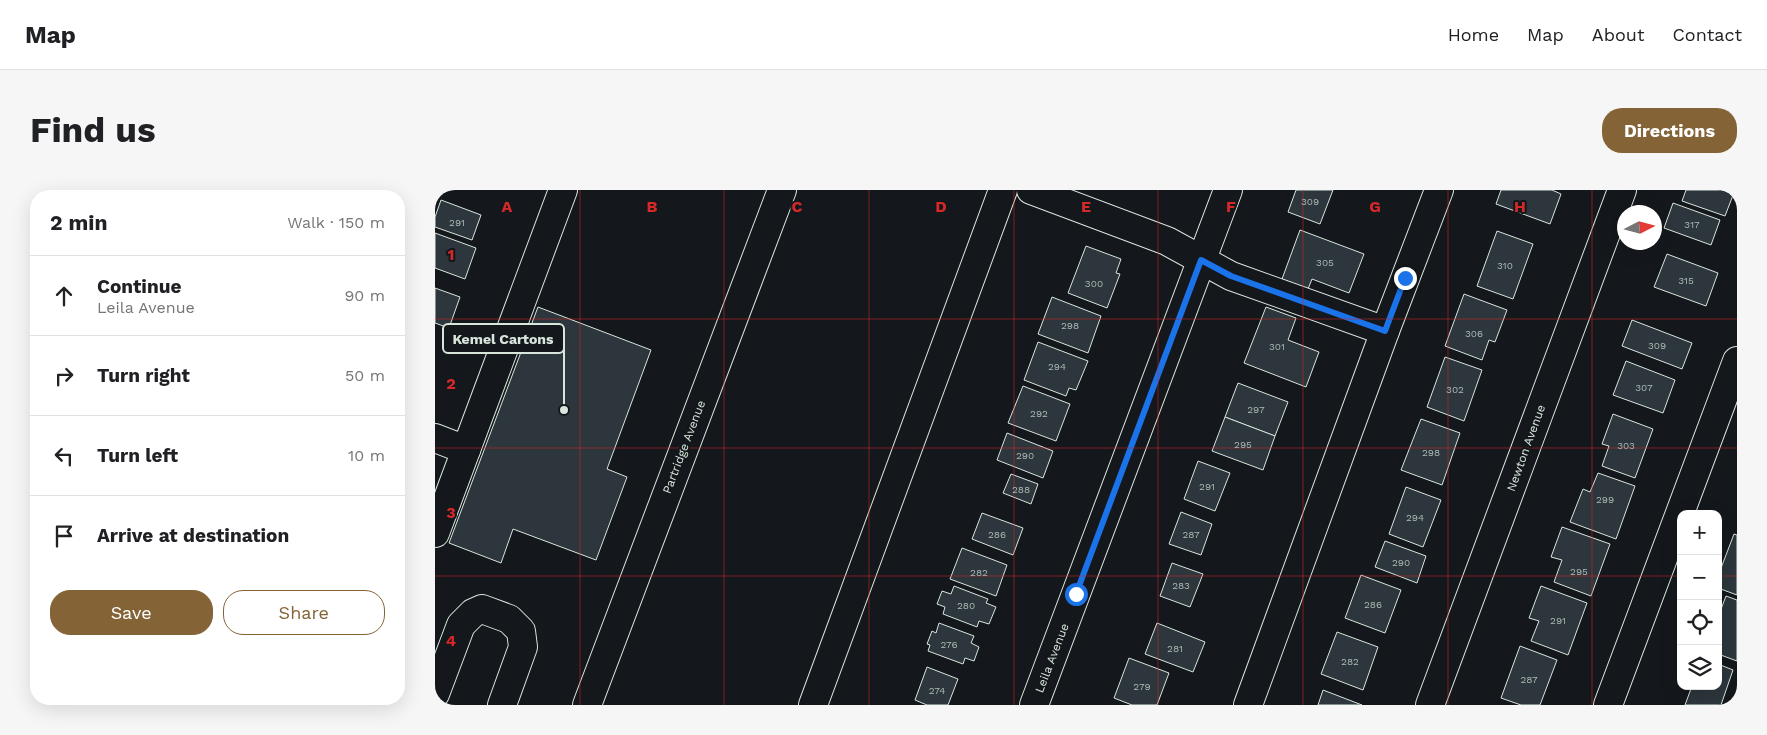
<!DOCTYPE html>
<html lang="en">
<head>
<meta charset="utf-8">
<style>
	:root { --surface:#fff; --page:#f6f6f6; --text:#202124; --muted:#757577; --line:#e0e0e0; --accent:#846436 }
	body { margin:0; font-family:"Work Sans",sans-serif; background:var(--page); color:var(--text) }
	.controls { position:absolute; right:15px; bottom:15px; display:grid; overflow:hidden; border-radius:10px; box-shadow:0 5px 20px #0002 }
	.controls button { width:45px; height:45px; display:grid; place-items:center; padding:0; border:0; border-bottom:1px solid var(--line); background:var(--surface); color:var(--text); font:25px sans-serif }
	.compass { position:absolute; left:1182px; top:15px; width:45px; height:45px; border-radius:50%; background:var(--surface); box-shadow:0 5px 20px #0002; rotate:84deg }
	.stop { position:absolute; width:15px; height:15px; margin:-11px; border:4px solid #1a73e8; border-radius:50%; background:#fff }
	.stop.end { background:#1a73e8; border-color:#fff; box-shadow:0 1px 5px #0008 }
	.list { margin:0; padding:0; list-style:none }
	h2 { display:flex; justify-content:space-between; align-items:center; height:65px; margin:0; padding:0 20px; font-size:21px }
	h2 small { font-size:16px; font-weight:400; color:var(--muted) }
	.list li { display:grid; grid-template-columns:32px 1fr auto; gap:15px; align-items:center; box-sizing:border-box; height:80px; padding:0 20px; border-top:1px solid var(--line) }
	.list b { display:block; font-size:19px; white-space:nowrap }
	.list p { margin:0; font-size:16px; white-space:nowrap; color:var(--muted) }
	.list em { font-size:16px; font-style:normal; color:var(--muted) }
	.actions { display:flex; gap:10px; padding:15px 20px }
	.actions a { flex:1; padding:11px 0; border:1px solid var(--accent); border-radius:20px; text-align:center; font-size:18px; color:var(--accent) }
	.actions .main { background:var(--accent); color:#fff }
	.icon { flex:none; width:28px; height:28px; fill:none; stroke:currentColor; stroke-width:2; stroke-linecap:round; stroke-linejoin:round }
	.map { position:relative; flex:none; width:1302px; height:515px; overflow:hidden; border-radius:20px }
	header { display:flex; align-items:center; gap:30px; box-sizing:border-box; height:70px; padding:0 25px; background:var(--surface); border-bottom:1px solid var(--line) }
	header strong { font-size:24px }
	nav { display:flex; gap:28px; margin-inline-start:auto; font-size:18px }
	.intro { display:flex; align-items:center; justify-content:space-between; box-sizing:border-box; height:120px; padding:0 30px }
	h1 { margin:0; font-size:35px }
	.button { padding:12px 22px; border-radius:20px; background:var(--accent); color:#fff; font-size:18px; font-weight:700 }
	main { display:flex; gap:30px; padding:0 30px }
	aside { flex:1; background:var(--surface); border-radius:20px; box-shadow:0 5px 20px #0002 }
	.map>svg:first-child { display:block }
	.building { fill:#2c363c; stroke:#d8e6dc }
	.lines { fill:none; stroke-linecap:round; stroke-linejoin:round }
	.minor-casing { stroke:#d8e6dc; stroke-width:30 }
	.major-casing { stroke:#d8e6dc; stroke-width:30 }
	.minor { stroke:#14181c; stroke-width:28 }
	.major { stroke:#14181c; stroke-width:28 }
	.route { stroke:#1a73e8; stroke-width:6 }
	.grid { fill:none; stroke:#d62828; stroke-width:1; stroke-opacity:0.55 }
	.labels { text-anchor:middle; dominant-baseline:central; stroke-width:4; stroke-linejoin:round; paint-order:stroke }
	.number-label { font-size:10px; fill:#adbab4 }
	.street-label { font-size:12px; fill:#d8e6dc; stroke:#14181c }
	.grid-label { font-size:16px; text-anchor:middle; font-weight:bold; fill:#d62828; stroke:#14181c; stroke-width:4; stroke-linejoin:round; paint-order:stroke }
	.leader { fill:none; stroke:#d8e6dc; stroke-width:2 }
	.callout-dot { fill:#d8e6dc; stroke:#14181c; stroke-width:2 }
	.callout { fill:#14181c; stroke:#d8e6dc; stroke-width:2 }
	.callout-label { font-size:14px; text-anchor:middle; font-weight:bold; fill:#d8e6dc }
</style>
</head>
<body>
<header>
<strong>Map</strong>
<nav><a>Home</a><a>Map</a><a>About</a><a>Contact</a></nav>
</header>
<div class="intro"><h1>Find us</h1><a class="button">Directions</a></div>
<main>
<aside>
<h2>2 min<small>Walk · 150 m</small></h2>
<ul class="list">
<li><svg class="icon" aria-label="ahead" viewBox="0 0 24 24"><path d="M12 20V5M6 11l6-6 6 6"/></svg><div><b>Continue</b><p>Leila Avenue</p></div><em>90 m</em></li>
<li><svg class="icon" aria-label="right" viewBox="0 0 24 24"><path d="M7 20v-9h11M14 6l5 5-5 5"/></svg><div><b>Turn right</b></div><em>50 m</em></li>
<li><svg class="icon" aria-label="left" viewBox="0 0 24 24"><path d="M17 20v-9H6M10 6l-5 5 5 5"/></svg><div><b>Turn left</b></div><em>10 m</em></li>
<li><svg class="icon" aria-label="arrive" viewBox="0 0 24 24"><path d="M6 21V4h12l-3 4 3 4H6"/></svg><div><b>Arrive at destination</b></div></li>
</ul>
<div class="actions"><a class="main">Save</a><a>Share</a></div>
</aside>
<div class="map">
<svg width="1302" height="515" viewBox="0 0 1302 515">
	<rect width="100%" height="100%" fill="#14181c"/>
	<g class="building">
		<polygon points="861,0 898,0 885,34 853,22"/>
		<polygon points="1066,0 1117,0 1126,4 1115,34 1061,14"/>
		<polygon points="1251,0 1300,0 1290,26 1247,11"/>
		<polygon points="6,10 46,25 37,50 0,37 0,27"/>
		<polygon points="1238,13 1285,30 1276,55 1229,38"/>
		<polygon points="865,40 929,64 914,103 877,89 873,99 847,89"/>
		<polygon points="1062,41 1098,54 1078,109 1042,96"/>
		<polygon points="0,43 41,58 30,89 0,78"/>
		<polygon points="651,56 686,69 681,83 685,84 672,118 633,103"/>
		<polygon points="1232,64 1283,83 1271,116 1219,97"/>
		<polygon points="0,98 25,107 14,138 0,133"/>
		<polygon points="1029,104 1072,120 1060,152 1054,150 1047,170 1010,156"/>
		<polygon points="617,107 666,126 653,163 603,144"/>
		<polygon points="103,117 216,160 172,279 192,287 161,370 78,339 66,373 14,353"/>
		<polygon points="831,117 861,128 853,150 884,162 871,197 809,173"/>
		<polygon points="1197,130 1257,153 1247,179 1187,156"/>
		<polygon points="603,152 653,171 641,200 634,198 631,206 589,190"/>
		<polygon points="1010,167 1047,180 1029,231 992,217"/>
		<polygon points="1191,171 1240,190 1228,223 1178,205"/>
		<polygon points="803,193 853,212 840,246 790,227"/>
		<polygon points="588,196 635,214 621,251 573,233"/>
		<polygon points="1178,224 1218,239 1200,288 1167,276 1174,256 1167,254"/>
		<polygon points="790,227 840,246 828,280 777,261"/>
		<polygon points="986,229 1025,243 1007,295 966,280"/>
		<polygon points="572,243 618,261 608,288 562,270"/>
		<polygon points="763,271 795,283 780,321 749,309"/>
		<polygon points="1163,283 1200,296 1181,349 1135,332 1148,299 1155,302"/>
		<polygon points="576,284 603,294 596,314 568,303"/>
		<polygon points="971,297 1006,310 988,357 954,344"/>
		<polygon points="746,322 777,334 766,365 734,354"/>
		<polygon points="547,323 588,338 578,365 537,349"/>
		<polygon points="1127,337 1175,354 1156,406 1119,392 1127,370 1116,367"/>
		<polygon points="1299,344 1302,345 1302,405 1283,398 1283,386"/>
		<polygon points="950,351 991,366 982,393 940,377"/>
		<polygon points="527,358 572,375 561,406 515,389"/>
		<polygon points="737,373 768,384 755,417 725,406"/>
		<polygon points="926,385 966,400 950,443 910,428"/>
		<polygon points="519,396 553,409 551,413 561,417 554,434 544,431 542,437 508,424 510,417 502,414 507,401 516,404"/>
		<polygon points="1106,396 1152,413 1133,465 1096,451 1104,431 1094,428"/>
		<polygon points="1291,406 1302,410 1302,471 1283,464 1283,427"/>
		<polygon points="504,433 539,446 536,453 544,457 539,471 530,468 528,474 493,461 495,455 492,454 497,441 501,443"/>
		<polygon points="722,433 770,452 758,482 710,464"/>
		<polygon points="902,442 943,457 928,500 886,484"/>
		<polygon points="1085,456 1122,470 1105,515 1086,515 1066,508"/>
		<polygon points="694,468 734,483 722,515 697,515 679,508"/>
		<polygon points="1283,474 1298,480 1286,515 1250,515 1257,496 1283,496"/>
		<polygon points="492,477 523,489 513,515 492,515 480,510"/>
		<polygon points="888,500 927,515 883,515"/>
	</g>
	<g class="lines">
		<g class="minor-casing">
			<g id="minor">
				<polyline points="596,0 732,51 796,86 950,141"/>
				<polyline points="0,248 31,260"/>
				<polyline points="0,343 128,0"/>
				<polyline points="0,504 26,435 38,423 47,419 74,429 86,441 88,457 67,515"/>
				<polyline points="378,515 568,0"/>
				<polyline points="813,515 950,141 1004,0"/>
				<polyline points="995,515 1187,0"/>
				<polyline points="1173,515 1302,171"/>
			</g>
		</g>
		<g class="major-casing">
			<g id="major">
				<polyline points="152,515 347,0"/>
				<polyline points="599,515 793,0"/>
			</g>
		</g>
		<use href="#minor" class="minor"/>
		<use href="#major" class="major"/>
	</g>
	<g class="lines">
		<polyline class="route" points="641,404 766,70 796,86 950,141 970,88"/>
	</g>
	<path class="grid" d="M145,0V515M289,0V515M434,0V515M579,0V515M723,0V515M868,0V515M1013,0V515M1157,0V515M0,129H1302M0,258H1302M0,386H1246M1283,386H1302"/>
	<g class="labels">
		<g class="number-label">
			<text x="875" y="11">309</text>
			<text x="22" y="32">291</text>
			<text x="1257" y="34">317</text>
			<text x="890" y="72">305</text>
			<text x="1070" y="75">310</text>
			<text x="1251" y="90">315</text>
			<text x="659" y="93">300</text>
			<text x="635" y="135">298</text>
			<text x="1039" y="143">306</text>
			<text x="1222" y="155">309</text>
			<text x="842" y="156">301</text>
			<text x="622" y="176">294</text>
			<text x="1209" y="197">307</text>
			<text x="1020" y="199">302</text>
			<text x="821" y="219">297</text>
			<text x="604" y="223">292</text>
			<text x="808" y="254">295</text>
			<text x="1191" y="255">303</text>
			<text x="996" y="262">298</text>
			<text x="590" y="265">290</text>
			<text x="772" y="296">291</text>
			<text x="586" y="299">288</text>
			<text x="1170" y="309">299</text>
			<text x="980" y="327">294</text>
			<text x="562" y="344">286</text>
			<text x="756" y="344">287</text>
			<text x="966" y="372">290</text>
			<text x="1144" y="381">295</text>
			<text x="544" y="382">282</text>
			<text x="746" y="395">283</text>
			<text x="938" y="414">286</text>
			<text x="531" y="415">280</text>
			<text x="1123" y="430">291</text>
			<text x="514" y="454">276</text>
			<text x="740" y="458">281</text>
			<text x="915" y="471">282</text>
			<text x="1094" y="489">287</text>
			<text x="707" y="496">279</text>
			<text x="502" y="500">274</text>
		</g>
		<g class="street-label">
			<text transform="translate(249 257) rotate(-69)">Partridge Avenue</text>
			<text transform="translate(1091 258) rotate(-70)">Newton Avenue</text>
			<text transform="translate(617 468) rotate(-69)">Leila Avenue</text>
		</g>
	</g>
	<g class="grid-label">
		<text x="72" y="22">A</text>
		<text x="217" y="22">B</text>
		<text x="362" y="22">C</text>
		<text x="506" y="22">D</text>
		<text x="651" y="22">E</text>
		<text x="796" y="22">F</text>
		<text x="940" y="22">G</text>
		<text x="1085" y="22">H</text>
		<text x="16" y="70">1</text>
		<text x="16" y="199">2</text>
		<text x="16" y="328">3</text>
		<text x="16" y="456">4</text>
	</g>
	<path class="leader" d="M129 220L129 149"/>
	<circle class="callout-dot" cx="129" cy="220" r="5"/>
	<rect class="callout" x="8" y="134" width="121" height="29" rx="5"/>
	<g class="callout-label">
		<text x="68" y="154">Kemel Cartons</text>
	</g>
</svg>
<div class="controls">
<button>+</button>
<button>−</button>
<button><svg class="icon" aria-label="locate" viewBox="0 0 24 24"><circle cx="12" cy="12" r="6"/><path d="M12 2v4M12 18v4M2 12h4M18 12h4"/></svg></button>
<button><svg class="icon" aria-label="layers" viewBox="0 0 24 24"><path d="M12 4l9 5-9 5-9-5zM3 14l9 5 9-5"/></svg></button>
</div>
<svg class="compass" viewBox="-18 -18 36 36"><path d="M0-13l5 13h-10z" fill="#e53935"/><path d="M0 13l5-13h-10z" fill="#757577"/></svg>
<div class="stop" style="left:641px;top:404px"></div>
<div class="stop end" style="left:970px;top:88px"></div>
</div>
</main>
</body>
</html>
